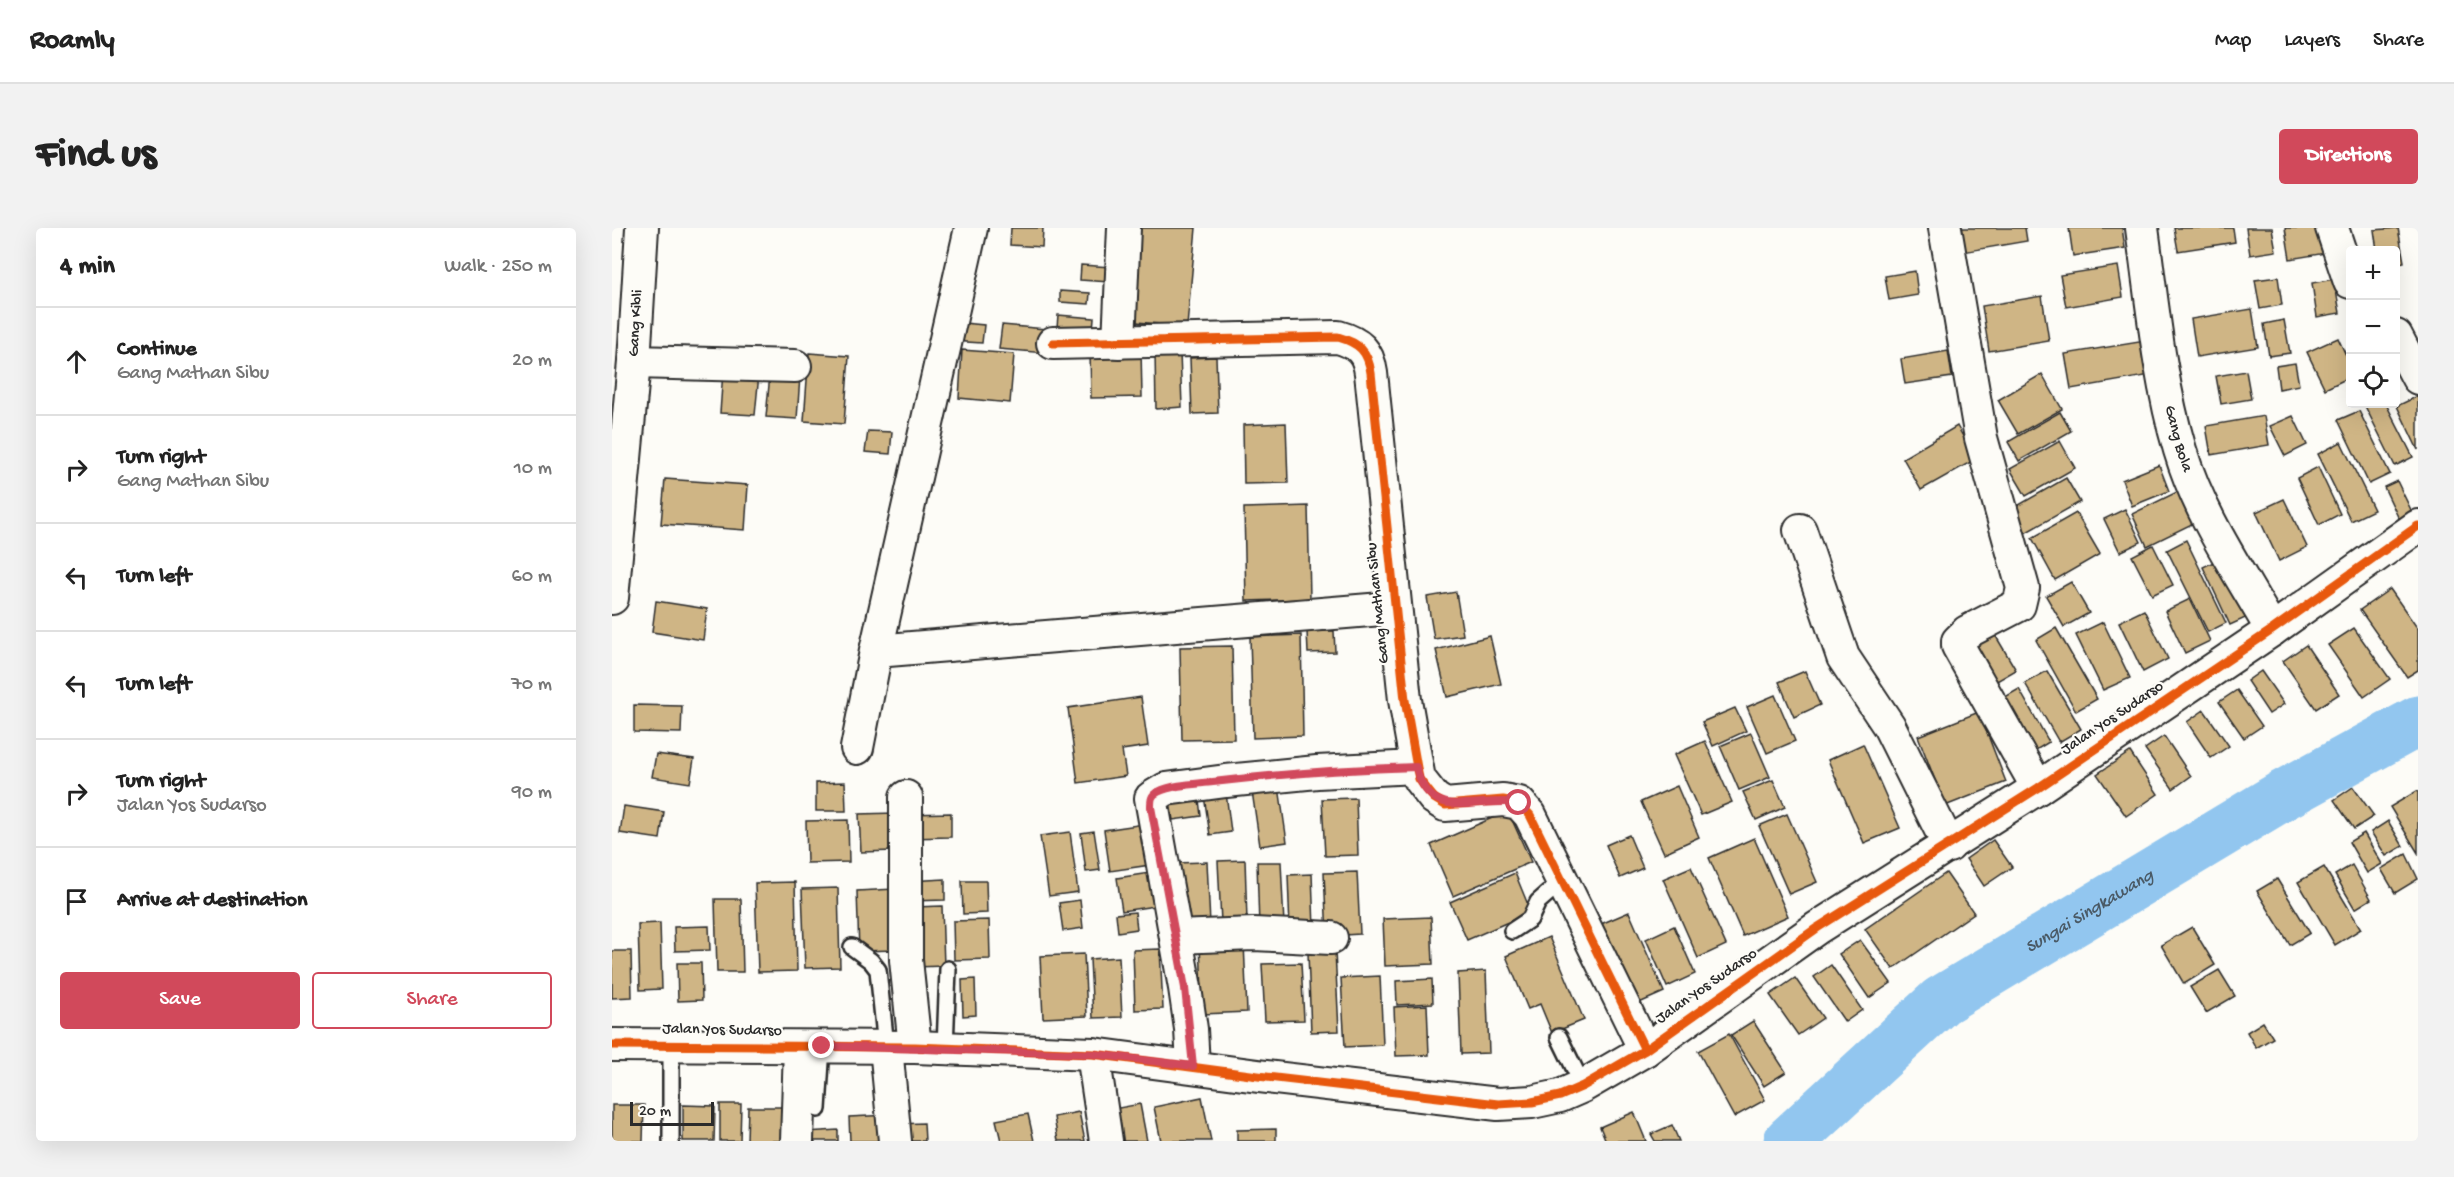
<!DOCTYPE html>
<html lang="en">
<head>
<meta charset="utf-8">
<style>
	:root { --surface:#fff; --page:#f2f2f2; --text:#222; --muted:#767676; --line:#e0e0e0; --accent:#d1495b }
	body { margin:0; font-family:"Gochi Hand",sans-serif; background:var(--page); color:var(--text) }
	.controls { position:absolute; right:18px; top:18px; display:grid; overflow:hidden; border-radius:6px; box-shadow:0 6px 24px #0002 }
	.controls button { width:54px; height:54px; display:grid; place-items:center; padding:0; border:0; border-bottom:2px solid var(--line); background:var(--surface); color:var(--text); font:30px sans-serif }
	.scale { position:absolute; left:18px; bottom:15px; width:84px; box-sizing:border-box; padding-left:6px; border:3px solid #2b2b2b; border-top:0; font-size:16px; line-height:21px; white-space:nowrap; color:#2b2b2b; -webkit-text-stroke:4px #fdfcf7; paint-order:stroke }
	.stop { position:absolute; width:18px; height:18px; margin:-14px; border:4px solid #d1495b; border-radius:50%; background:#fff }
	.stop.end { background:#d1495b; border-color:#fff; box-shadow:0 2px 6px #0008 }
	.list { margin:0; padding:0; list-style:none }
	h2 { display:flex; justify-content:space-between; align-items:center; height:78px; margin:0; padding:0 24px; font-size:26px }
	h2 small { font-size:20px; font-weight:400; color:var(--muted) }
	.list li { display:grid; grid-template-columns:39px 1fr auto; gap:18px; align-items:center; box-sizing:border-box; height:108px; padding:0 24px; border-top:2px solid var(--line) }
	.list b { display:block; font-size:22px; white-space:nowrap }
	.list p { margin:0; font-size:20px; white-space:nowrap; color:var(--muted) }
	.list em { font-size:20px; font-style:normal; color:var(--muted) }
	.actions { display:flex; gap:12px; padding:18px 24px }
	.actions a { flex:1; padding:14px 0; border:2px solid var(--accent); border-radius:6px; text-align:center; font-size:21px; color:var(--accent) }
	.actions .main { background:var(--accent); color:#fff }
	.icon { flex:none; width:33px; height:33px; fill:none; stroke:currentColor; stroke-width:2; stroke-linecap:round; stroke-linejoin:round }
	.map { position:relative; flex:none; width:1806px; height:913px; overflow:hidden; border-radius:6px }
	header { display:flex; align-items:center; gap:36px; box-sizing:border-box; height:84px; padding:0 30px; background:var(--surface); border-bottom:2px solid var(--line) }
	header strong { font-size:28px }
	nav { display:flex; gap:33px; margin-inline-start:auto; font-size:21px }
	.intro { display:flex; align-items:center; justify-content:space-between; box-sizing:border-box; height:144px; padding:0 36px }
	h1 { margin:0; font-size:42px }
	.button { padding:15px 27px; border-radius:6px; background:var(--accent); color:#fff; font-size:21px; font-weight:700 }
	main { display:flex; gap:36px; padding:0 36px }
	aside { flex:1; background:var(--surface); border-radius:6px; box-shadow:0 6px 24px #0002 }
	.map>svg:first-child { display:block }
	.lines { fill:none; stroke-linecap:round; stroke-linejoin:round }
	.river { stroke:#92c6ef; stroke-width:51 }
	.building { fill:#cfb585; stroke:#2b2b2b; stroke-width:1.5 }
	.lane-casing { stroke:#2b2b2b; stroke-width:20 }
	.street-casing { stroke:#2b2b2b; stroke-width:36 }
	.lane { stroke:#fdfcf7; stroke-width:15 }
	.street { stroke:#fdfcf7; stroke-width:32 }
	.cycleway-casing { stroke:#fdfcf7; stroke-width:13 }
	.cycleway { stroke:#e8590c; stroke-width:9 }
	.route { stroke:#d1495b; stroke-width:8 }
	.labels { text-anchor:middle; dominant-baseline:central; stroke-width:4.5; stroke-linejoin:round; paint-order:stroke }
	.street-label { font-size:16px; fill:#2b2b2b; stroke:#fdfcf7 }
	.water-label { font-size:18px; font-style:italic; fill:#4a5a66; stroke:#fdfcf7 }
</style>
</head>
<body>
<header>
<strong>Roamly</strong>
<nav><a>Map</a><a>Layers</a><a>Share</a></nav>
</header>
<div class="intro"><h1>Find us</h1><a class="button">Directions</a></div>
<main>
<aside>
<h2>4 min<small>Walk · 250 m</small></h2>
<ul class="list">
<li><svg class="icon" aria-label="ahead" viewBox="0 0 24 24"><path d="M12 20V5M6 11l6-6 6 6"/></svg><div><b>Continue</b><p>Gang Mathan Sibu</p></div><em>20 m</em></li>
<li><svg class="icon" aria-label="right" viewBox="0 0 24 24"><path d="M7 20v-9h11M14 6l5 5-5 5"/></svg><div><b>Turn right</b><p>Gang Mathan Sibu</p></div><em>10 m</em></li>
<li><svg class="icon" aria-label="left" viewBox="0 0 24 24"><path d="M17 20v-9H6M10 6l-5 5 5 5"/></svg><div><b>Turn left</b></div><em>60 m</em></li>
<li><svg class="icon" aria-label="left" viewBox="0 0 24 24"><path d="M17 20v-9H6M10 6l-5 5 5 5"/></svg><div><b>Turn left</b></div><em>70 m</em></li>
<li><svg class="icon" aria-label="right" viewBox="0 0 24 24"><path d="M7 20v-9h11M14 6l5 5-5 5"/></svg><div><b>Turn right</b><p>Jalan Yos Sudarso</p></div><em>90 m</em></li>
<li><svg class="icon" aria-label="arrive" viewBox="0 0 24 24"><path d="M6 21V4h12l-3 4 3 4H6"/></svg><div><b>Arrive at destination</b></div></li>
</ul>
<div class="actions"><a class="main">Save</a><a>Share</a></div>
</aside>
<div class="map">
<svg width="1806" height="913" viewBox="0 0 1806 913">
	<rect width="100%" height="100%" fill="#fdfcf7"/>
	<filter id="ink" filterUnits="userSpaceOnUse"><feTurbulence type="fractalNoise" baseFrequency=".0167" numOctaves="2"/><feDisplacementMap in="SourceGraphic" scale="12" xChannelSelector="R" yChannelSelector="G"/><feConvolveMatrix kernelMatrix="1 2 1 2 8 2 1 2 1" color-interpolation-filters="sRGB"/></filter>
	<g filter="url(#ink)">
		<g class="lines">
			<path class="river" id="s1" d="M1177,913L1329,773L1673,566L1806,493"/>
		</g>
		<g class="building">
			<polygon points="399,0 431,0 430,19 398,17"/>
			<polygon points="518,0 584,0 575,98 511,93"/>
			<polygon points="1347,0 1413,0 1415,13 1351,24"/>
			<polygon points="1457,0 1510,0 1513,20 1461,28"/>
			<polygon points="1562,0 1621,0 1623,14 1566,23"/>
			<polygon points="1634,0 1660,0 1664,23 1638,27"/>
			<polygon points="1673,0 1710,0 1714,25 1678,31"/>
			<polygon points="1786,0 1792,34 1784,36 1784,22 1765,22 1762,2"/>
			<polygon points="469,37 499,39 498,54 468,52"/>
			<polygon points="1506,38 1511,69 1454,79 1448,47"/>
			<polygon points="1303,43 1306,67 1277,72 1273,48"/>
			<polygon points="1666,49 1670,77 1648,81 1643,52"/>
			<polygon points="1722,51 1728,85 1705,89 1700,55"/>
			<polygon points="448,63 478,65 477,76 448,74"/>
			<polygon points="1430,68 1437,113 1377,123 1370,78"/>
			<polygon points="1640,81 1646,119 1585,129 1579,91"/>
			<polygon points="446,87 482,90 481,102 445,99"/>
			<polygon points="1672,92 1678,125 1657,128 1652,96"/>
			<polygon points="341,94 372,97 370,115 339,113"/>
			<polygon points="390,97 434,101 433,125 387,121"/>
			<polygon points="1726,110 1738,136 1738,149 1713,161 1695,124"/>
			<polygon points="1533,113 1539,147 1459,161 1453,126"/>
			<polygon points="350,122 402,126 398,175 347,170"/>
			<polygon points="529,122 530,169 479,170 478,124"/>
			<polygon points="1336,123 1340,149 1293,156 1289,131"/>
			<polygon points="543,124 568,124 570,179 544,181"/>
			<polygon points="197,125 237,128 232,196 192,193"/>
			<polygon points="604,129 606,185 580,186 578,130"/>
			<polygon points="1683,135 1687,157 1667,161 1664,138"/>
			<polygon points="111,143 147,146 143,187 108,185"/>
			<polygon points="1634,143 1639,171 1609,176 1604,148"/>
			<polygon points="158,146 188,148 185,191 154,189"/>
			<polygon points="1430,146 1450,181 1406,206 1386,172"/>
			<polygon points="1806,168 1806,222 1785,178"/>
			<polygon points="1752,176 1774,176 1801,229 1783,238"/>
			<polygon points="1747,183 1778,246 1757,256 1726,192"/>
			<polygon points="1448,184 1459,203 1407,233 1396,214"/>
			<polygon points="1652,188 1657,217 1599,227 1594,198"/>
			<polygon points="1681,188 1695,217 1673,228 1658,198"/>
			<polygon points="674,195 676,255 632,256 631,197"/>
			<polygon points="1345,198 1364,231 1309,262 1291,230"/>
			<polygon points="256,203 280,204 278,226 253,224"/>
			<polygon points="1448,213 1463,240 1414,268 1398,241"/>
			<polygon points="1729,214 1762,282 1739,293 1706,226"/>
			<polygon points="1547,237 1557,263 1520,278 1510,252"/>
			<polygon points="1706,239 1728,286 1707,297 1685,250"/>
			<polygon points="1454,250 1468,274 1413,305 1400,281"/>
			<polygon points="53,251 136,257 133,302 49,296"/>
			<polygon points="1785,253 1800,284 1787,291 1772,259"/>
			<polygon points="1567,263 1582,295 1535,318 1520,286"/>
			<polygon points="1672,271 1695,319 1667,333 1644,284"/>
			<polygon points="696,278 698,371 634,373 632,280"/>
			<polygon points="1513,281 1529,314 1508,324 1492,291"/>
			<polygon points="1464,285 1488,326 1443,352 1420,310"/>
			<polygon points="1574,312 1614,395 1596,404 1555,322"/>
			<polygon points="1541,317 1561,357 1540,367 1520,328"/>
			<polygon points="1612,329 1640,387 1618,397 1591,339"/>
			<polygon points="1459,354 1477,385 1452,399 1434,368"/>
			<polygon points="1778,361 1806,401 1806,442 1795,449 1748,382"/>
			<polygon points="844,364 851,407 822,411 815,369"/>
			<polygon points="1578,371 1598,413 1573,425 1553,383"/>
			<polygon points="44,373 95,381 91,412 40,404"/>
			<polygon points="1532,382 1556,431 1531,444 1507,394"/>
			<polygon points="1491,394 1518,450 1491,462 1464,407"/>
			<polygon points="1444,400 1485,471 1464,483 1424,412"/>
			<polygon points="1742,400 1778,451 1752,469 1716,417"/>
			<polygon points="695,403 722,403 723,424 696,425"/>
			<polygon points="1382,405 1404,442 1378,457 1357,420"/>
			<polygon points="689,407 691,508 641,510 638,409"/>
			<polygon points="878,408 889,456 835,469 824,422"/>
			<polygon points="1694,417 1727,466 1704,481 1671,433"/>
			<polygon points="620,418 622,511 570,512 568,419"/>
			<polygon points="1193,443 1208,477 1182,489 1167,454"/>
			<polygon points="1435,443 1469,501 1447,514 1413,455"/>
			<polygon points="1649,443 1672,476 1657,486 1635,453"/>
			<polygon points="1407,461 1437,514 1419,525 1388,472"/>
			<polygon points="1625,462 1650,498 1632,510 1607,474"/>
			<polygon points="1163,467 1183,513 1155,525 1135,479"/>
			<polygon points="529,469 536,518 510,522 514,548 466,555 456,480"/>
			<polygon points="22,477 70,478 69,505 22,504"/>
			<polygon points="1123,480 1134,503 1101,518 1090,494"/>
			<polygon points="1592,482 1617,518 1599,530 1575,494"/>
			<polygon points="1367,484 1394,554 1333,578 1306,508"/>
			<polygon points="1139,505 1158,549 1127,562 1108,518"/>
			<polygon points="1552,508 1579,548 1561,561 1533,521"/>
			<polygon points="1093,513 1120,574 1089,587 1062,527"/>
			<polygon points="1251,516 1288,600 1252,615 1216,532"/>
			<polygon points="1518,524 1546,566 1514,588 1485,546"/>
			<polygon points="44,526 82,531 78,555 40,549"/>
			<polygon points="1161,552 1173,579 1144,592 1131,564"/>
			<polygon points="233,554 234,583 204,583 204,555"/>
			<polygon points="1065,558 1087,609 1052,625 1029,574"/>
			<polygon points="667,559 675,614 648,618 640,563"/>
			<polygon points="1741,559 1762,588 1742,601 1722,572"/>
			<polygon points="1805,563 1806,564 1806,625 1778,579"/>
			<polygon points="586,564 589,588 561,592 557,569"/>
			<polygon points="614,565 619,604 598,607 592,568"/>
			<polygon points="744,570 746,627 713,628 710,571"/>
			<polygon points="12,578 52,584 48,611 8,605"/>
			<polygon points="896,583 919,634 841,668 819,617"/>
			<polygon points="283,585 283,623 249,624 247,586"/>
			<polygon points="339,585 339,609 296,610 296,586"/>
			<polygon points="1175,586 1205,654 1177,666 1147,598"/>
			<polygon points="236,592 237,634 195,635 194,593"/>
			<polygon points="1776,593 1791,618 1774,628 1759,604"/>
			<polygon points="532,596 538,637 498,643 492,602"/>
			<polygon points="482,603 488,642 474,644 469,605"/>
			<polygon points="458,604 466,664 437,668 428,608"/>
			<polygon points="1752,605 1770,636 1755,645 1737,614"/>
			<polygon points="1017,607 1031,640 1008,650 994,617"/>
			<polygon points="1142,610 1176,688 1131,708 1097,630"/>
			<polygon points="1381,612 1400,639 1372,658 1354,631"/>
			<polygon points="1794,626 1806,651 1783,665 1769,641"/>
			<polygon points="633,632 635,693 609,694 606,633"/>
			<polygon points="595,634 598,696 565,698 563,635"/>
			<polygon points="645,634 669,634 672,697 647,699"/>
			<polygon points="1740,637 1759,671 1743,681 1723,647"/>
			<polygon points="1079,639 1114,717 1086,730 1051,651"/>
			<polygon points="1712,639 1749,701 1723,717 1686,654"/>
			<polygon points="544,644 549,677 510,683 505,650"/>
			<polygon points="745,644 748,706 715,708 712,645"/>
			<polygon points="903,645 919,684 855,712 838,674"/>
			<polygon points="1334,645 1362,685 1281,741 1253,701"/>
			<polygon points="700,646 702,701 678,702 676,647"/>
			<polygon points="333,651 333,672 298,673 297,653"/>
			<polygon points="1665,651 1698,705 1678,717 1645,663"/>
			<polygon points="350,653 374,653 375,685 351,686"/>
			<polygon points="183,654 185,743 146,744 143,655"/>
			<polygon points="226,660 228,739 193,740 190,661"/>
			<polygon points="283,661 284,722 247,723 245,663"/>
			<polygon points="103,671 129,671 131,744 105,744"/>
			<polygon points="468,672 471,700 451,703 447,675"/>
			<polygon points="330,678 332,738 303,739 302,679"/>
			<polygon points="523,684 525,701 506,704 504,686"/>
			<polygon points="1017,684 1052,764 1025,776 989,696"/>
			<polygon points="819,689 821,736 773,738 771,691"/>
			<polygon points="377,692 378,731 342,732 341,693"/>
			<polygon points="48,695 50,761 28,762 26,696"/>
			<polygon points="97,698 98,722 63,723 62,699"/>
			<polygon points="1062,698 1083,746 1055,759 1034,711"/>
			<polygon points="1580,699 1603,737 1572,756 1549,717"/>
			<polygon points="937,709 972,792 940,805 928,776 916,781 894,728"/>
			<polygon points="1248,712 1279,755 1257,770 1227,726"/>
			<polygon points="632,715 635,784 591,786 588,717"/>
			<polygon points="548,721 551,781 523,782 521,722"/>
			<polygon points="0,723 19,723 20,769 0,770"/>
			<polygon points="723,723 727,803 699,804 696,725"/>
			<polygon points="472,726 475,788 431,790 428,728"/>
			<polygon points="507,729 510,789 481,790 478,731"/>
			<polygon points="65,735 89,735 90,772 66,773"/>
			<polygon points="689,735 692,792 653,793 650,736"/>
			<polygon points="1219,737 1250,782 1233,794 1202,749"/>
			<polygon points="1607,742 1623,768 1594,785 1578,759"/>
			<polygon points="874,743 877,825 849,826 846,745"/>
			<polygon points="768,748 771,817 733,819 729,750"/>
			<polygon points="1183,750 1211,790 1186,807 1158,767"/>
			<polygon points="363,751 364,787 351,788 350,752"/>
			<polygon points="820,751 821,775 785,777 784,753"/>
			<polygon points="815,777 817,827 784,828 782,779"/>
			<polygon points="1141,793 1174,844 1152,858 1119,807"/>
			<polygon points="1651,794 1661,810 1644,820 1635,804"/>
			<polygon points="1117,806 1153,872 1122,889 1086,823"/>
			<polygon points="590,869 599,913 549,913 542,879"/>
			<polygon points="108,876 129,876 128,913 108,913"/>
			<polygon points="528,876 535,913 507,913 501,881"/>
			<polygon points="0,877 32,877 31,913 0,913"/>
			<polygon points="71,877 103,878 102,913 71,913"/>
			<polygon points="136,879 173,879 172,913 135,913"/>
			<polygon points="467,884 473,913 446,913 442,889"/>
			<polygon points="1022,884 1034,913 994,913 988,899"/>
			<polygon points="416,886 422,913 389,913 384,892"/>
			<polygon points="277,887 278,913 238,913 237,889"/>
			<polygon points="312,895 313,913 285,913 285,896"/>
			<polygon points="1060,897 1067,913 1043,913 1039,906"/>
			<polygon points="664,901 664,913 625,913 625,902"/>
			<polygon points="226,902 226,913 194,913 194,904"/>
		</g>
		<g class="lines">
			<g class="lane-casing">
				<g id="lane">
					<polyline points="900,703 918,691 926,674 950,653"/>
					<polyline points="240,719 259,733 266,742 274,819"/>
					<polyline points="947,809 971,858"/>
					<polyline points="59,817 59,913"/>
					<polyline points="333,820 336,741"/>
					<polyline points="206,881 210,818"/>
				</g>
			</g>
			<g class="street-casing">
				<g id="street">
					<polyline points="1333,0 1369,210 1411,360 1407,377 1355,404 1346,413 1346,418 1426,560"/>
					<path id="s2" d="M1530,0C1540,73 1547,151 1568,222C1587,286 1627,344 1660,402"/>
					<polyline points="1720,0 1738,54"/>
					<polyline points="1784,108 1806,150"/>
					<polyline points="507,114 512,0"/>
					<path d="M441,115L726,109C747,115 756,123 759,145L793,472L807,551L822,570L833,577L891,572L907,575L918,587L1033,822"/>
					<polyline points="22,134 183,138"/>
					<polyline points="1188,302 1231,429 1277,498 1337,618"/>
					<path id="s3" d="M0,370L22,134L30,0"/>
					<polyline points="264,423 782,380"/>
					<polyline points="245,520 264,423 359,0"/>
					<polyline points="294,569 294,732 303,819"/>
					<polyline points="564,709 642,706 719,710"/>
					<polyline points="0,817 303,819 481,826 646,848 886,876 920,874 948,868 971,858 1033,822 1205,700 1426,560 1660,402 1806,298"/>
					<polyline points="274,819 283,913"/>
					<polyline points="481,826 494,913"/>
					<polyline points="581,838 579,801 573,760 539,570 554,561 614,553 705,544 804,539"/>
					<polyline points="185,913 188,819"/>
				</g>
			</g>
			<use href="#lane" class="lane"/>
			<use href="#street" class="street"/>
			<g class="cycleway-casing">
				<g id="cycleway">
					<path d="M441,115L726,109C747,115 756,123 759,145L793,472L807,551L822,570L833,577L891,572L907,575L918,587L1033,822"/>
					<polyline points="0,817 303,819 481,826 646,848 886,876 920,874 948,868 971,858 1033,822 1205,700 1426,560 1660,402 1806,298"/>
				</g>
			</g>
			<use href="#cycleway" class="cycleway"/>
		</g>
	</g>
	<g class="lines" filter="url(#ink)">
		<path class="route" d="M210,818L481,826L581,838L573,760L539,579C539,572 539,567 546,564C562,556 584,556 601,554C668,546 736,541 804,539C817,597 866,568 907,575"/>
	</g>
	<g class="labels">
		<g class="street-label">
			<text stroke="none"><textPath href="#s3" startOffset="276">Gang Kibli</textPath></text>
			<text stroke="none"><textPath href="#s2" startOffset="214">Gang Bola</textPath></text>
			<text transform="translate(767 375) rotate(-96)">Gang Mathan Sibu</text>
			<text transform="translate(1501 491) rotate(-34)">Jalan Yos Sudarso</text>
			<text transform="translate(1095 759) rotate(-35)">Jalan Yos Sudarso</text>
			<text transform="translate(110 803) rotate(1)">Jalan Yos Sudarso</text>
		</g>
		<g class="water-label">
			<text stroke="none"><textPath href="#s1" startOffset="380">Sungai Singkawang</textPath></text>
		</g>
	</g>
</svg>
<div class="controls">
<button>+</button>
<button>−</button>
<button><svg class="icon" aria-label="locate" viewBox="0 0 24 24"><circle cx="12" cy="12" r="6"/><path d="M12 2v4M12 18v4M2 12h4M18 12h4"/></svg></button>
</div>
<div class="scale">20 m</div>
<div class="stop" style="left:907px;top:575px"></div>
<div class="stop end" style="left:210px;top:818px"></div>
</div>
</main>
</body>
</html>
